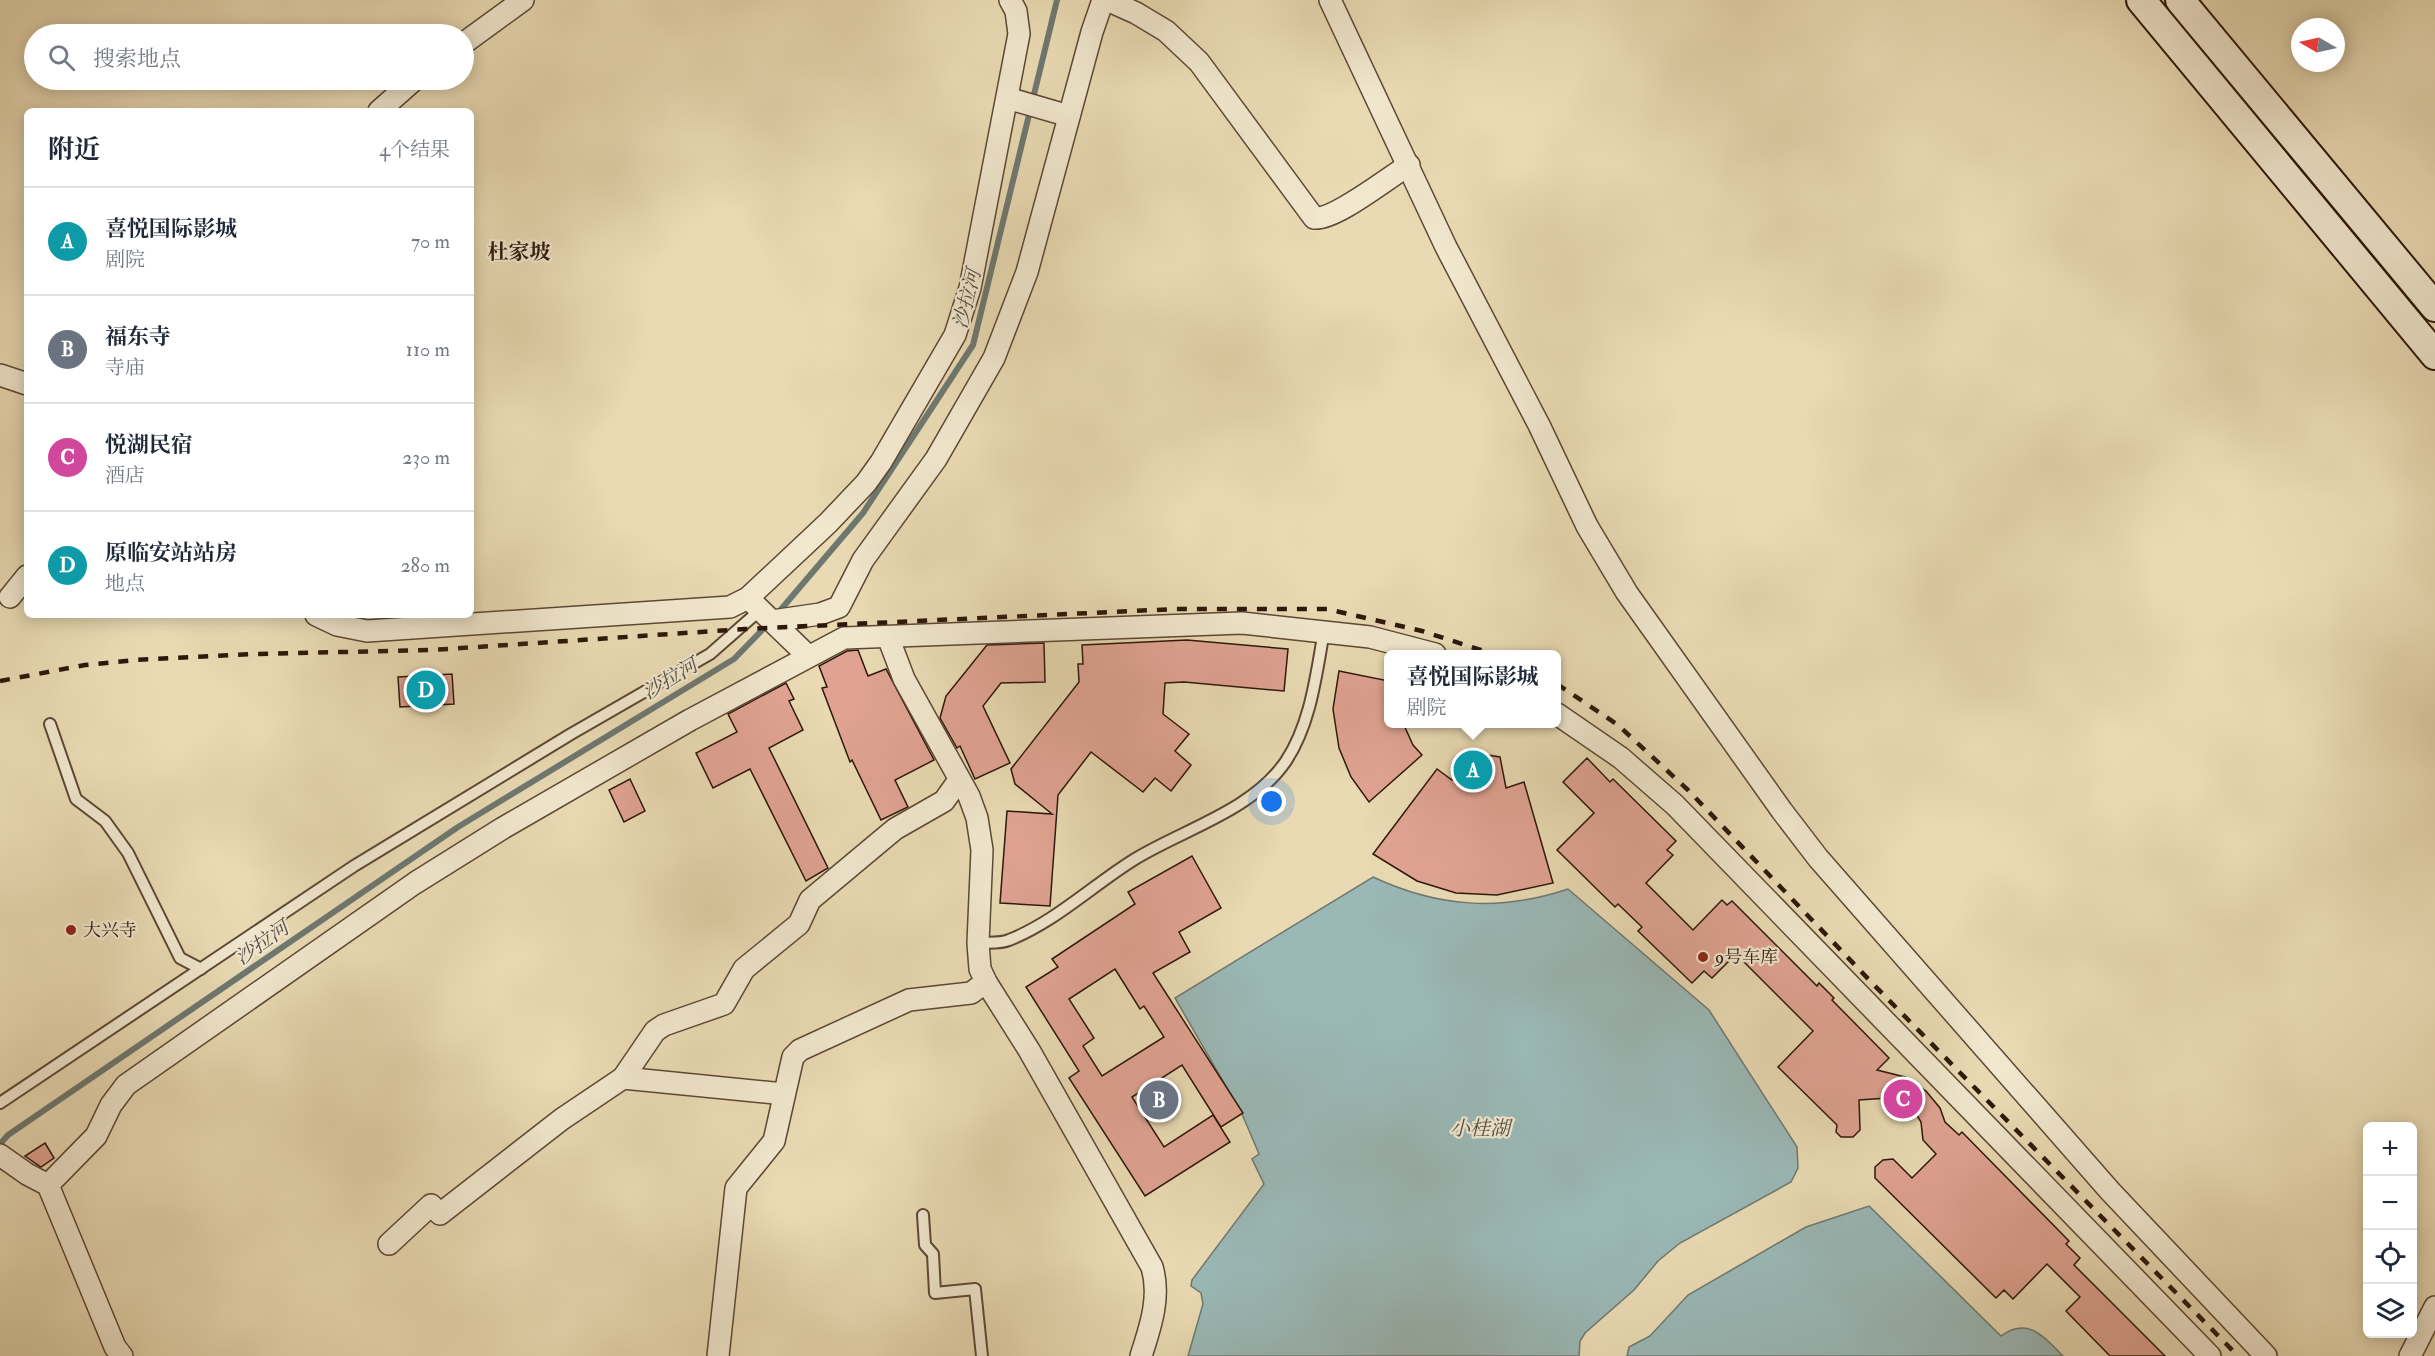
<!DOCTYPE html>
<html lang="zh">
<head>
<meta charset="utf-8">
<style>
	:root { --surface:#fff; --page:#f2f2f3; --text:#1f2937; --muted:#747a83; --line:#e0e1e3; --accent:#8f2418 }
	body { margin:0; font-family:"IM FELL Double Pica","Noto Serif SC",serif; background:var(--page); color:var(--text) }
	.controls { position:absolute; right:18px; bottom:18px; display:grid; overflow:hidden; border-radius:9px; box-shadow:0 3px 15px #0003 }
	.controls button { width:54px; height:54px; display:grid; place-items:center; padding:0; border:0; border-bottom:2px solid var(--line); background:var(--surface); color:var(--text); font:30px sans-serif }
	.compass { position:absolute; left:2291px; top:18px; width:54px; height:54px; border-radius:50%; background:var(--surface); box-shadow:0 3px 15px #0003; rotate:279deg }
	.you { position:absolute; left:1272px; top:802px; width:21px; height:21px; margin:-15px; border:4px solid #fff; border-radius:50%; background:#1a73e8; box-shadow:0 0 0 9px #1a73e833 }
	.badge { display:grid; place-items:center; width:39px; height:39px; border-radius:50%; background:var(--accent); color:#fff; font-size:20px; font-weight:700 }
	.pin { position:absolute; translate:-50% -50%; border:3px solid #fff; box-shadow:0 2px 6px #0006 }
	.popup { position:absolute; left:1384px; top:650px; width:177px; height:78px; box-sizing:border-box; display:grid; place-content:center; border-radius:9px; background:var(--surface); filter:drop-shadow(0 2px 4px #0005); font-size:20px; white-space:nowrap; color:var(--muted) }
	.popup b { font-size:22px; color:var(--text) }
	.popup::after { content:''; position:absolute; left:50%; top:100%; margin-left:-12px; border:12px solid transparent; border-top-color:var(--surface) }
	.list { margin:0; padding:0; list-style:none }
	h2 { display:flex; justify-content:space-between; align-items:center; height:78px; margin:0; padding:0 24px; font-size:26px }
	h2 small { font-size:20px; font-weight:400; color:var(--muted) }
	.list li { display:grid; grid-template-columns:39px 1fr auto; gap:18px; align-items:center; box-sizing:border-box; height:108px; padding:0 24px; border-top:2px solid var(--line) }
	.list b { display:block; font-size:22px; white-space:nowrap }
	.list p { margin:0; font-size:20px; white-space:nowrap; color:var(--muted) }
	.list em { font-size:20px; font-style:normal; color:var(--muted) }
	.icon { flex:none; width:33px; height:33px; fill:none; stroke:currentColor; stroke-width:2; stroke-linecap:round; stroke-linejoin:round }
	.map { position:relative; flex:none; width:2435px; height:1356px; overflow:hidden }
	.search { position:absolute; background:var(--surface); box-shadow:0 3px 15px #0003; left:24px; top:24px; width:450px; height:66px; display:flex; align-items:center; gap:15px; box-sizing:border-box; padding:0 21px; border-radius:33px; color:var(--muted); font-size:22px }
	.panel { position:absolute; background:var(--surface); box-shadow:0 3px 15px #0003; left:24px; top:108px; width:450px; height:510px; border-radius:9px }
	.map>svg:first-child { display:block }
	.water { fill:#9ab8b6; stroke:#6e7871; stroke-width:1.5 }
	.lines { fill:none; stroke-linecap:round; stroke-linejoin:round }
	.stream { stroke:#6e7871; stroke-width:6 }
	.building { fill:#e0a392; stroke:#2d1709; stroke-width:1.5; fill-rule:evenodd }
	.service-casing { stroke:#5c4834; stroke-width:14 }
	.minor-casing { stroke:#5c4834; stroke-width:24 }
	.secondary-casing { stroke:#2d1709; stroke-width:32 }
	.service { stroke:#f1e7ce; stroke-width:10 }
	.minor { stroke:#f1e7ce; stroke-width:21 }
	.secondary { stroke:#f1e7ce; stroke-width:28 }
	.rail { stroke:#2d1709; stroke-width:4.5; stroke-dasharray:10 10; stroke-linecap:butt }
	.poi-dot { fill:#8f2418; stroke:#f1e7ce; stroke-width:2 }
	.labels { text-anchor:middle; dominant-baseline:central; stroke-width:4.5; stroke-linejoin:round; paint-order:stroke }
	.poi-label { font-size:18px; fill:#2d1709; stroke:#f1e7ce; text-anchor:start }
	.water-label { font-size:20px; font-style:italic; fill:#534f46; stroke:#f1e7ce }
	.quarter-label { font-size:21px; font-weight:bold; fill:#2d1709; stroke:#f1e7ce }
</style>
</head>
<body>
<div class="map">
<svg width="2435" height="1356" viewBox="0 0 2435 1356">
	<rect width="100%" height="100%" fill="#e9dab3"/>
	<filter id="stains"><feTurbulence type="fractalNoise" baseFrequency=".00333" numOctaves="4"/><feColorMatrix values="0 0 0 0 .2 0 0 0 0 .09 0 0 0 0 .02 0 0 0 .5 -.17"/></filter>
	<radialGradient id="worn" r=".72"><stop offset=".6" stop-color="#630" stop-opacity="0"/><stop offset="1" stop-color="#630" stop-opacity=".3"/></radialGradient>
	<g class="water">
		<path d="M1373,877C1437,907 1500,912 1568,889L1709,1010L1797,1147L1798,1168L1791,1182L1680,1243L1658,1261L1634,1290L1585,1333L1580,1341L1579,1356H1188L1203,1304L1201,1293L1191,1286L1192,1280L1264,1184L1252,1159L1259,1154L1242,1114L1175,998Z"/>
		<path d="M1869,1206L2001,1336C2028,1316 2044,1337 2063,1356H1627L1629,1347L1650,1336L1688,1295L1806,1227Z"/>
	</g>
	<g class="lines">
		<g class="stream">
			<polyline points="777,614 863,513 973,345 1057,0"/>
			<polyline points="0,1144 8,1135 458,827 734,659 768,624"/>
		</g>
	</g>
	<g class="building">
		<polygon points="1187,640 1288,649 1284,691 1184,682 1165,683 1163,714 1189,734 1175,751 1191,765 1171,791 1155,778 1143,792 1091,752 1058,795 1050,906 1000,903 1007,811 1052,814 1015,784 1011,769 1079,682 1078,664 1083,664 1082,645"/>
		<polygon points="1044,643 1045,682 1001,683 983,706 1010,763 975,779 960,746 957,748 940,718 946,696 987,645"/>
		<polygon points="858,650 868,676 886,669 934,760 895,780 908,807 881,820 852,760 850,762 822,688 827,687 819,666 847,651"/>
		<polygon points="1339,671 1389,681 1389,723 1403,723 1413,745 1422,755 1369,802 1351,777 1339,748 1333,709"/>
		<polygon points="452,674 454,704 400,707 398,677"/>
		<polygon points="786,683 794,699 789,701 803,730 769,748 828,868 806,881 750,769 713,788 696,753 737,732 728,714"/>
		<polygon points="1463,751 1500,757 1506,788 1524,782 1553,883 1497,895 1456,893 1417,881 1373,854 1437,769 1452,780"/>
		<polygon points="1587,758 1610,782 1613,779 1676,841 1667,850 1673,855 1646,883 1693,930 1722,900 1727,905 1732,901 1817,986 1819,983 1834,998 1832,1000 1889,1058 1877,1070 1905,1077 1926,1091 1940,1108 1945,1122 1959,1135 1962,1132 2069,1241 2066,1244 2080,1258 2074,1265 2165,1356 2110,1356 2066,1311 2080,1297 2047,1264 2013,1299 2004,1290 1996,1298 1875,1178 1875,1167 1883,1160 1893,1159 1912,1178 1936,1154 1923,1140 1921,1122 1912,1107 1888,1098 1859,1100 1860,1130 1853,1137 1841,1137 1836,1132 1837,1125 1778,1067 1813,1031 1736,954 1712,978 1704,971 1692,983 1638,931 1642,927 1618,904 1615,907 1557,850 1594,813 1563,782"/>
		<polygon points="630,779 645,811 624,822 609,790"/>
		<path d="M1192,856L1221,908L1179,932L1190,952L1153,973L1243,1113L1221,1127L1182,1065L1132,1097L1164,1147L1213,1115L1230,1142L1145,1196L1069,1078L1079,1071L1026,987L1058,967L1052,959L1135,904L1128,892ZM1115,969L1140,1009L1144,1006L1164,1037L1102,1076L1083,1046L1094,1038L1069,999Z"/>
		<polygon points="45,1143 54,1158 41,1167 25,1156"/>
	</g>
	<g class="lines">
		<g class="service-casing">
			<g id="service">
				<polyline points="50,724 76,799 105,821 128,853 180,958 201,969"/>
				<path d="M978,943C988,942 1000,944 1009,940C1055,922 1093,885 1135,859C1184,829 1252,811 1286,761C1311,723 1316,675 1324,631"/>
				<polyline points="0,1103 354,866 571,734 710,654 759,611"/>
				<polyline points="923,1215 925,1245 933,1254 935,1293 975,1289 982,1356"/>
			</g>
		</g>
		<g class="minor-casing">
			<g id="minor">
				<path d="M1107,0L1136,13L1166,31L1199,62L1314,218C1334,221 1389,177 1409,165"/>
				<polyline points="1330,0 1446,247 1539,425 1587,526 1627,593 1782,811 1818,858 2110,1191 2266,1356"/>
				<polyline points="464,43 523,0"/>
				<polyline points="1007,98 1069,116"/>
				<polyline points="379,111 414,80"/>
				<polyline points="0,375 27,384"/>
				<polyline points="10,597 27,576"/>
				<polyline points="748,598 808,656"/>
				<polyline points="316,615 337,625 367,631 730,607 748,598 828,523 866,483 881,462 955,335 970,288 1019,34 1016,11 1010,0"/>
				<polyline points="772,621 820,614 839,607 863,560 936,459 994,358 1027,272 1092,32 1103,0"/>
				<path d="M888,637L904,679L969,796L977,818L982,850L978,943L980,969L986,982L1029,1050L1152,1267C1161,1297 1150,1328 1141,1356"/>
				<polyline points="1557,714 1621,758 1675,805 2210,1356"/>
				<polyline points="623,1078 655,1031 664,1025 724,1004 744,969 799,924 810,900 895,829 944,801 959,780"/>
				<polyline points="0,1155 27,1174 48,1185 115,1347 122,1356"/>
				<polyline points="48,1185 96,1136 111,1105 126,1085 415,883 503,828 690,720 844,638 1242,623 1370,637 1435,654"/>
				<polyline points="389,1244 431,1205 440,1214 562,1119 623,1078 784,1094"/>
				<polyline points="718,1356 736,1188 774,1141 793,1057 800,1050 909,1000 971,993 986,982"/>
				<polyline points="2410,1356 2435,1307"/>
			</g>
		</g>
		<g class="secondary-casing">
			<g id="secondary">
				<polyline points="2141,0 2435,355"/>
				<polyline points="2180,0 2435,307"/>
			</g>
		</g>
		<use href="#service" class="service"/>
		<use href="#minor" class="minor"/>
		<use href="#secondary" class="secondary"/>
		<g class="rail">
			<polyline points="0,681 85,665 135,660 254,654 432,650 745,629 1176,609 1327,609 1422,631 1493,654"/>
			<polyline points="1557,684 1618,725 1688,790 1875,986 2238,1356"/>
		</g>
	</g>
	<g class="poi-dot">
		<circle cx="71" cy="930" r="6"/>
		<circle cx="1703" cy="957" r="6"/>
	</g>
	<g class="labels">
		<g class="poi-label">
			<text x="83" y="930">大兴寺</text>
			<text x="1715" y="957">9号车库</text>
		</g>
		<g class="water-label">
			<text transform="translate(967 299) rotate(-76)">沙拉河</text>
			<text transform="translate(670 679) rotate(-31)">沙拉河</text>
			<text transform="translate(262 943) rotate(-35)">沙拉河</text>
			<text x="1480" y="1128">小桂湖</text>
		</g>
		<g class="quarter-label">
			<text x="519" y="252">杜家坡</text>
		</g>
	</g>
	<rect width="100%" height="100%" filter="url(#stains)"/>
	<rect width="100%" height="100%" fill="url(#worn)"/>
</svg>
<div class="controls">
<button>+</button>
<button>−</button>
<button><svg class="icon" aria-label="locate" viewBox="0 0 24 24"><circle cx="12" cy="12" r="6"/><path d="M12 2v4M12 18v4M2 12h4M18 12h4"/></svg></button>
<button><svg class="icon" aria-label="layers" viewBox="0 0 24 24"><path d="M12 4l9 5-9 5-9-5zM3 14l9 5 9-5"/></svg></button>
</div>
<svg class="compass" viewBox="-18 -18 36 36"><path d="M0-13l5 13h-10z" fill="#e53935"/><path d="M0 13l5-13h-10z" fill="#747a83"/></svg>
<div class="you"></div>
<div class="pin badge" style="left:1473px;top:770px;background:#0f9aa8">A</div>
<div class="popup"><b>喜悦国际影城</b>剧院</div>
<div class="pin badge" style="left:1159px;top:1100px;background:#6b7280">B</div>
<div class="pin badge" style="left:1903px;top:1099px;background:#d1479c">C</div>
<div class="pin badge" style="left:426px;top:690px;background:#0f9aa8">D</div>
<div class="search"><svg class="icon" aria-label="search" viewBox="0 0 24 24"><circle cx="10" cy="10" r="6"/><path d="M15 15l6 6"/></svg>搜索地点</div>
<section class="panel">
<h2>附近<small>4个结果</small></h2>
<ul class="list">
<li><span class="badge" style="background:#0f9aa8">A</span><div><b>喜悦国际影城</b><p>剧院</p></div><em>70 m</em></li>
<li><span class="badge" style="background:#6b7280">B</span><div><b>福东寺</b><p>寺庙</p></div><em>110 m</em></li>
<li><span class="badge" style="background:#d1479c">C</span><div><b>悦湖民宿</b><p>酒店</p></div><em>230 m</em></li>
<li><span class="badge" style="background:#0f9aa8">D</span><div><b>原临安站站房</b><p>地点</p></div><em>280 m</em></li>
</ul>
</section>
</div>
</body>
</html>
